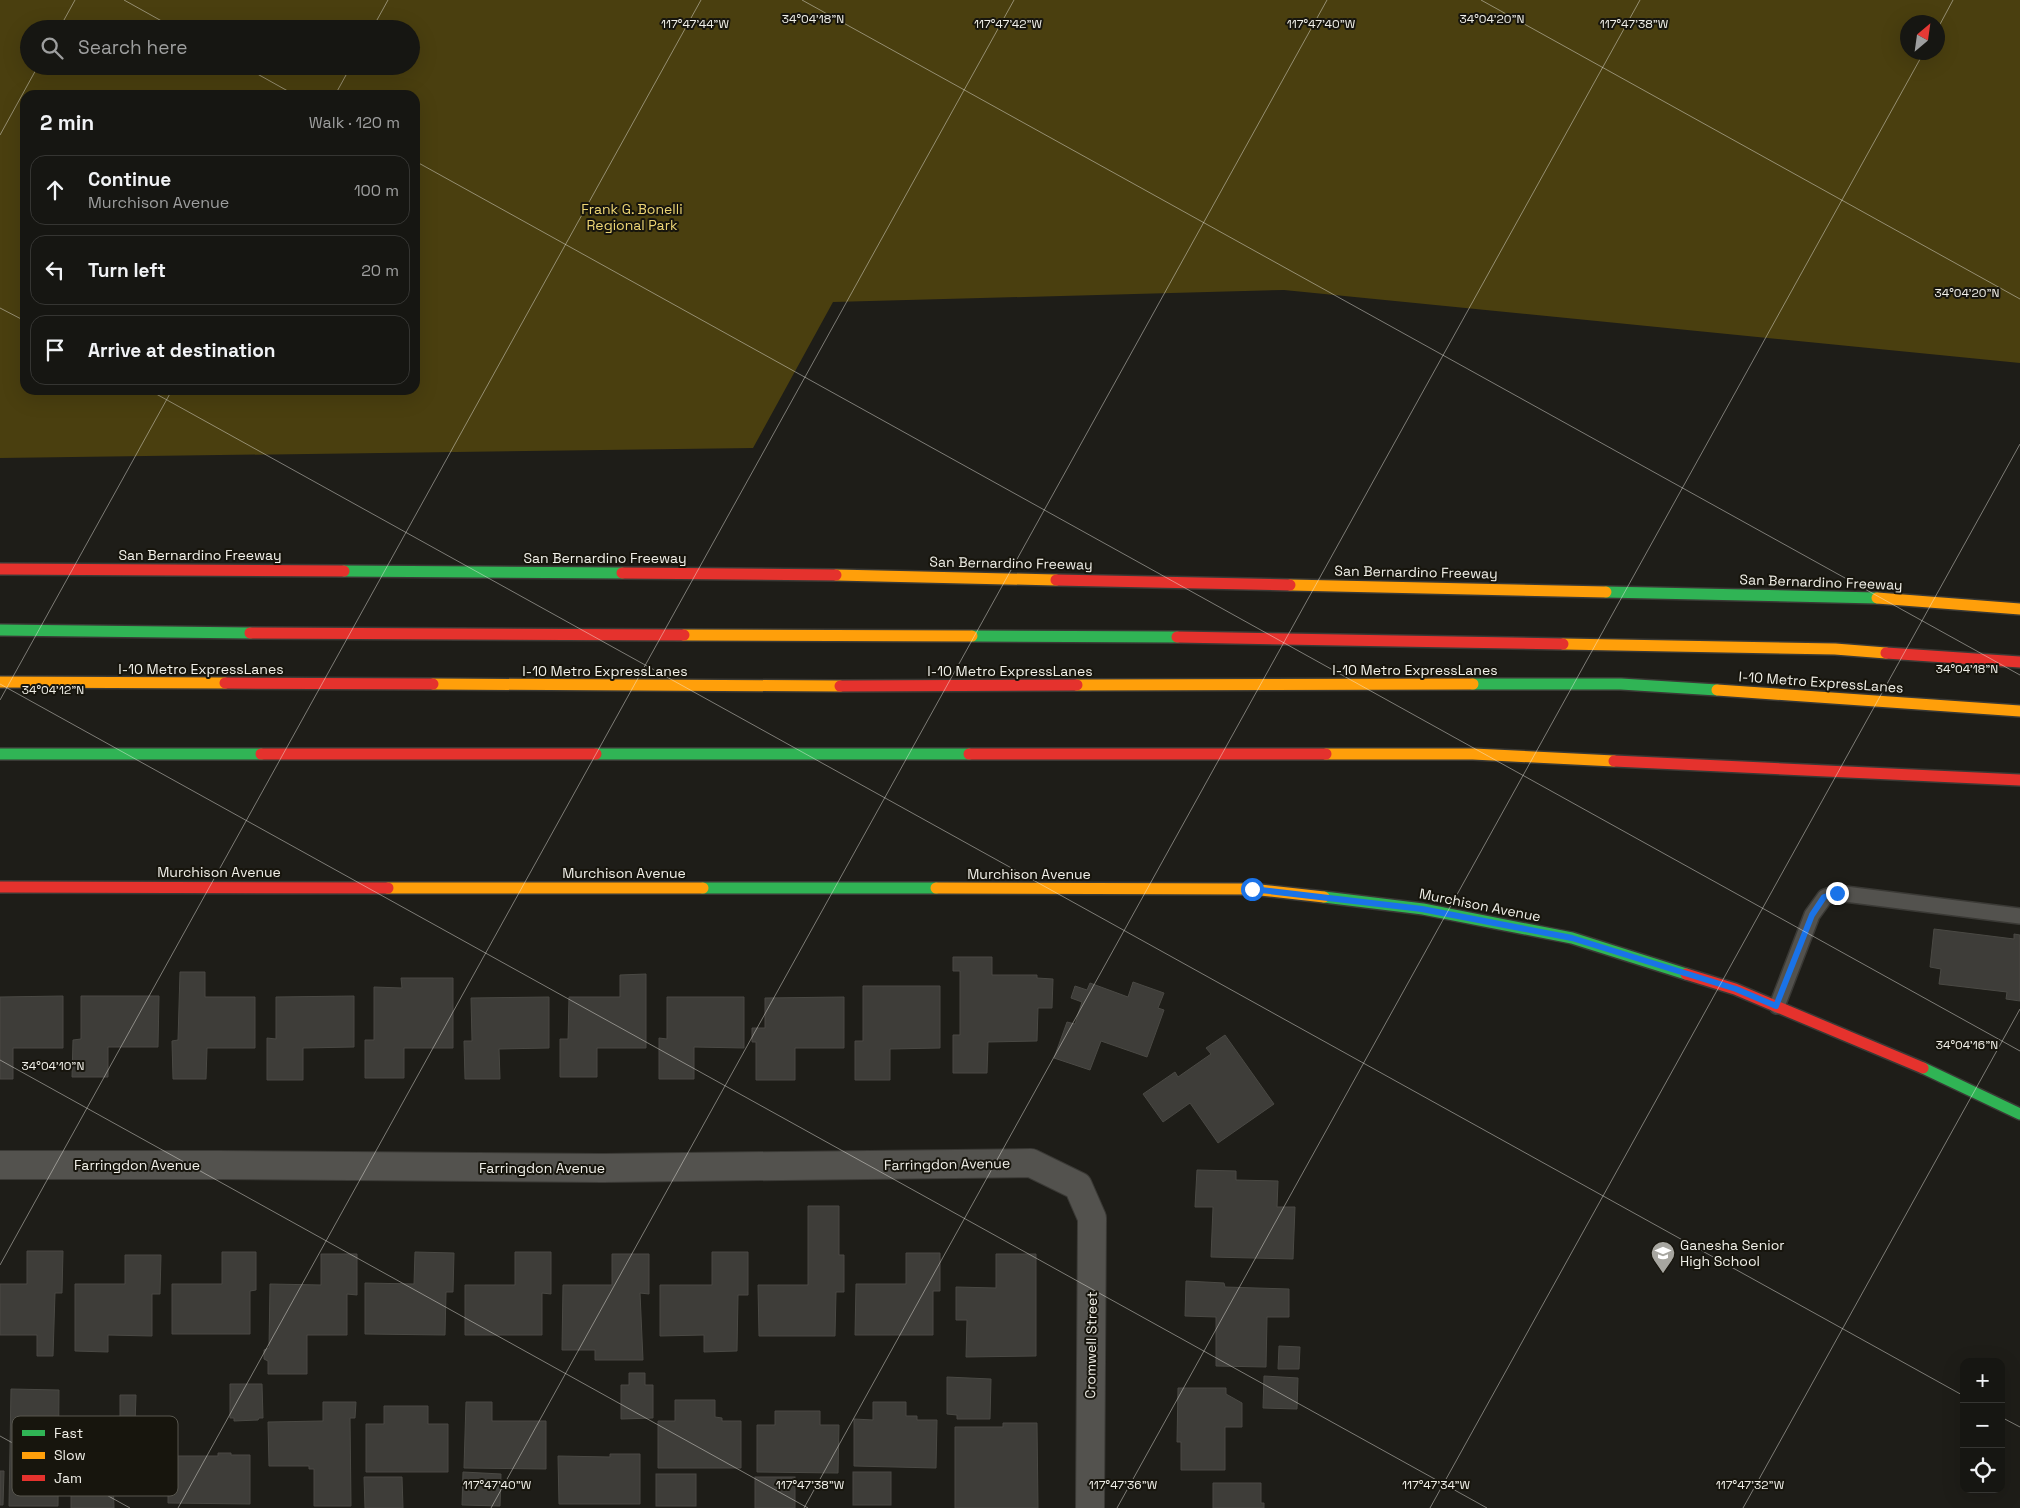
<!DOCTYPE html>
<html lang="en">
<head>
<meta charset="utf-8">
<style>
	:root { --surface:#161612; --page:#1f1f1b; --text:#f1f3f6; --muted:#9e9f9f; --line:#353532 }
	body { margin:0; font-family:"Space Grotesk",sans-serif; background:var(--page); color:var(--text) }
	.controls { position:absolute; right:15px; bottom:15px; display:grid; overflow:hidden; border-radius:10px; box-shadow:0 5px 20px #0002 }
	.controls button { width:45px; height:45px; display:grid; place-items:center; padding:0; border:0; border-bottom:1px solid var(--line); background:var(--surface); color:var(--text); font:25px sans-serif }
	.compass { position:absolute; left:1900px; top:15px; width:45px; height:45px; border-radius:50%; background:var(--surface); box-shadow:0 5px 20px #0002; rotate:29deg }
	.stop { position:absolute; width:15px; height:15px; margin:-11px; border:4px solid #1a73e8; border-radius:50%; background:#fff }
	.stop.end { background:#1a73e8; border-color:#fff; box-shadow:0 1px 5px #0008 }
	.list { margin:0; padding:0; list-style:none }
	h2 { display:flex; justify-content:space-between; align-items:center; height:65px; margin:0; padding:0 20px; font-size:21px }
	h2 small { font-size:16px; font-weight:400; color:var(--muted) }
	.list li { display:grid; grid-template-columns:32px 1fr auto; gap:15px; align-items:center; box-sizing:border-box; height:70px; margin:0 10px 10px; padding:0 10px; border:1px solid var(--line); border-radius:15px }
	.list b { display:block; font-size:19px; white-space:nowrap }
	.list p { margin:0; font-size:16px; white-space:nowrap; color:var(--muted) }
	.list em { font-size:16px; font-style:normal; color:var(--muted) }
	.icon { flex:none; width:28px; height:28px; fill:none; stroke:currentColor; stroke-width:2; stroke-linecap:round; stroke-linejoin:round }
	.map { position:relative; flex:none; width:2020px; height:1508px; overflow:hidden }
	.search { position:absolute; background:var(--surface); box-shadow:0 5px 20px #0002; left:20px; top:20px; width:400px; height:55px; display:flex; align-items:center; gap:12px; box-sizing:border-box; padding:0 18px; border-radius:28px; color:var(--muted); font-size:19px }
	.panel { position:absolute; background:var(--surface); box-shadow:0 5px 20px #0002; left:20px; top:90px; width:400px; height:305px; border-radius:15px }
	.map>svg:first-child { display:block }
	.green { fill:#4a3f0f; fill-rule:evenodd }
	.building { fill:#3e3d39; stroke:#4a4944 }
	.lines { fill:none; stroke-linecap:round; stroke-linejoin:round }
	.lane-casing { stroke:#3a3935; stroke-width:18 }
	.street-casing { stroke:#3a3935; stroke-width:30 }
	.fast-casing { stroke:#3a3935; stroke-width:14 }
	.slow-casing { stroke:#3a3935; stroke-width:14 }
	.jam-casing { stroke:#3a3935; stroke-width:14 }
	.lane { stroke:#53524e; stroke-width:15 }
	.street { stroke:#53524e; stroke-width:28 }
	.fast { stroke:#30b455; stroke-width:11 }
	.slow { stroke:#ff9f0a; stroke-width:11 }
	.jam { stroke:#e5322d; stroke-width:11 }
	.route { stroke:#1a73e8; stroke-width:6 }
	.ticks { fill:none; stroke:#f1f0e9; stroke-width:1; stroke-opacity:0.45 }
	.labels { text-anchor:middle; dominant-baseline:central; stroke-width:4; stroke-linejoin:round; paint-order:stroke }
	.park-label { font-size:14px; fill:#edd574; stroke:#17150d }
	.street-label { font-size:14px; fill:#f1f0e9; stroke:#17150d }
	.poi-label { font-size:14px; fill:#f1f0e9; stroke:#17150d; text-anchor:start }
	.key { fill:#17150d; stroke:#58574f; stroke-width:1 }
	.key-label { font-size:14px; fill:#f1f0e9 }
	.ticks-label { font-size:12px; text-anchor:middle; fill:#f1f0e9; stroke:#17150d; stroke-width:4; stroke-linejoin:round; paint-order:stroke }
</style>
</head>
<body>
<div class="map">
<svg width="2020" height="1508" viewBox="0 0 2020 1508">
	<rect width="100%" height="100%" fill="#1e1d18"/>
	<path class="green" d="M0,0H2020V363L1284,290L833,302L753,448L0,458ZM1908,22H1938V52H1908ZM29,29H411V66H29ZM25,95H415V390H25Z"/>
	<g class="building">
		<polygon points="1934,929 2014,939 2014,934 2020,935 2020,1001 2006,999 2007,992 1939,984 1941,969 1930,967"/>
		<polygon points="953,957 992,957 992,975 1037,975 1037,978 1053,979 1052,1008 1038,1008 1037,1041 988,1042 987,1073 953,1073 953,1035 960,1035 960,971 953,971"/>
		<polygon points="180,972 205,972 205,997 255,997 255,1048 207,1048 206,1079 173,1079 172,1041 178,1040"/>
		<polygon points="646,974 646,1048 597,1048 597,1077 560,1077 560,1039 568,1039 569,997 620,997 620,975"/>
		<polygon points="401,978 453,978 453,1048 404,1048 404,1078 365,1078 365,1040 374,1040 374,987 402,988"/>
		<polygon points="1133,982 1164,993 1158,1008 1164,1010 1147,1057 1101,1041 1090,1070 1054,1058 1067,1022 1075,1024 1082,1002 1071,998 1075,986 1087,990 1090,983 1128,997"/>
		<polygon points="863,986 940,986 940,1048 890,1049 890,1080 855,1080 855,1041 863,1041"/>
		<polygon points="63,996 63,1048 13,1048 13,1079 0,1079 0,997"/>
		<polygon points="81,996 159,996 158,1047 108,1047 108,1077 72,1077 73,1040 81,1039"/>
		<polygon points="354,996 354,1047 303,1048 303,1080 267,1080 267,1038 276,1039 276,997"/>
		<polygon points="549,997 549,1048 499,1049 500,1079 465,1079 464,1041 472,1041 471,998"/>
		<polygon points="667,997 744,997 744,1048 694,1047 694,1079 659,1079 659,1038 667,1039"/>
		<polygon points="844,997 844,1048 795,1048 795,1080 756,1080 756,1042 752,1042 752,1028 765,1028 765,998"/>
		<polygon points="1225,1035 1274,1104 1218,1143 1190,1103 1163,1122 1143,1094 1175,1072 1178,1077 1211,1054 1206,1048"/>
		<polygon points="1197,1170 1236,1171 1236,1180 1278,1181 1277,1207 1295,1207 1293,1259 1211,1257 1213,1207 1195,1207"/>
		<polygon points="808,1206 839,1206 839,1255 844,1255 844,1292 836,1292 835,1336 759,1336 758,1285 808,1285"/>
		<polygon points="27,1251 63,1251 62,1293 55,1293 53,1356 37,1356 37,1335 0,1335 0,1284 27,1284"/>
		<polygon points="222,1252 256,1252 256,1290 250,1291 250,1334 172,1334 172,1284 222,1284"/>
		<polygon points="415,1252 454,1253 453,1292 446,1292 445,1335 365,1334 365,1283 414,1284"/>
		<polygon points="515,1252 551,1252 551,1294 542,1293 542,1335 465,1335 465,1285 515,1285"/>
		<polygon points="712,1252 748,1252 748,1295 738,1295 737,1351 704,1352 704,1335 660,1336 660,1285 712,1285"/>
		<polygon points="906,1253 940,1253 940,1291 933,1291 933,1335 855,1335 856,1284 906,1284"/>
		<polygon points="321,1254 357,1254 357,1295 347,1294 347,1335 307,1335 307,1374 268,1374 268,1361 264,1359 264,1350 269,1348 270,1284 321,1285"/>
		<polygon points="612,1254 649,1254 649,1294 640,1293 643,1360 595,1360 595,1350 562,1350 563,1285 612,1285"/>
		<polygon points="996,1254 1036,1254 1036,1356 966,1357 967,1320 956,1320 956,1287 996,1288"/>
		<polygon points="125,1255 161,1255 160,1294 152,1294 152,1336 108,1335 108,1352 75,1351 75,1284 125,1284"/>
		<polygon points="1186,1281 1224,1283 1225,1287 1289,1289 1289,1317 1267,1317 1266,1367 1216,1366 1216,1317 1185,1316"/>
		<polygon points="1279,1346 1300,1347 1299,1369 1278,1369"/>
		<polygon points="629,1373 645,1373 645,1385 653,1385 653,1418 621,1419 621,1385 629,1385"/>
		<polygon points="1264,1376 1298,1378 1297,1409 1263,1408"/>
		<polygon points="947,1377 991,1379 990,1419 957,1419 957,1415 947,1414"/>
		<polygon points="230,1384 262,1384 263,1418 259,1418 258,1420 234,1421 234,1418 230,1418"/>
		<polygon points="1178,1388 1226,1388 1226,1394 1242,1403 1242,1427 1225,1427 1225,1470 1181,1470 1181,1442 1177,1442"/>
		<polygon points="11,1389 59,1390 58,1506 9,1506"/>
		<polygon points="120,1395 136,1395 135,1424 154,1424 155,1471 73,1471 72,1424 88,1424 88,1421 106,1420 106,1423 120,1423"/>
		<polygon points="675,1400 715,1400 715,1417 722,1418 722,1421 741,1421 741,1468 658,1468 658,1421 675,1421"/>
		<polygon points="323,1402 356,1402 355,1418 350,1418 351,1506 314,1506 314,1469 309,1469 309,1466 269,1466 268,1422 323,1421"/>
		<polygon points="466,1402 492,1402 492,1421 546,1421 546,1469 464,1468"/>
		<polygon points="873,1402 906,1402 906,1416 917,1416 917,1420 937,1420 936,1468 854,1466 854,1419 873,1420"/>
		<polygon points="384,1406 428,1406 428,1424 448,1424 448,1472 366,1472 366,1424 384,1424"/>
		<polygon points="775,1411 820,1411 820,1425 839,1425 838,1473 757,1472 757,1425 775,1425"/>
		<polygon points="1003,1423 1037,1423 1038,1508 955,1508 955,1427 1003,1427"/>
		<polygon points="218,1453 231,1453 231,1455 250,1455 250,1504 168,1503 168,1456 218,1456"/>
		<polygon points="610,1454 640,1454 640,1504 559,1504 558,1456 610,1457"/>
		<polygon points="0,1471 4,1471 3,1505 0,1505"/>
		<polygon points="463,1472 501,1474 500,1506 462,1505"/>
		<rect x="853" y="1472" width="38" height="33"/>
		<rect x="656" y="1474" width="40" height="32"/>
		<polygon points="71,1476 113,1477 114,1508 71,1508"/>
		<polygon points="364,1477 402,1477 403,1508 365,1508"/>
		<rect x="755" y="1477" width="40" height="31"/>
		<polygon points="1213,1483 1261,1483 1261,1503 1264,1503 1264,1508 1213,1508"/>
	</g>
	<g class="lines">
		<g class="lane-casing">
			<polyline id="lane" points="1777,1006 1812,915 1825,897 1837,893 2020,916"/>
		</g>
		<g class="street-casing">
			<polyline id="street" points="0,1165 217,1165 603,1168 1031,1163 1078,1186 1092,1218 1090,1508"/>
		</g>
		<g class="fast-casing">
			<g id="fast">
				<polyline points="344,571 622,573"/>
				<polyline points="1606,592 1877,598"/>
				<polyline points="0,630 250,633"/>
				<polyline points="972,636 1177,637"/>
				<polyline points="1473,684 1621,684 1717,690"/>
				<polyline points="0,754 261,754"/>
				<polyline points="596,754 969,754"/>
				<polyline points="703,888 936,888"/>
				<polyline points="1324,897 1423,909 1572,938 1686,974"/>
				<polyline points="1923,1068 2020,1114"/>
			</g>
		</g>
		<g class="slow-casing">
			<g id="slow">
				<polyline points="836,575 1056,580"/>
				<polyline points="1290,585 1606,592"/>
				<polyline points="1877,598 2020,609"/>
				<polyline points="684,635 972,636"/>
				<polyline points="1563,644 1835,649 1886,653"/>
				<polyline points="0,682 225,683"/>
				<polyline points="433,684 840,686"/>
				<polyline points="1077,685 1473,684"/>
				<polyline points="1717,690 2020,711"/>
				<polyline points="1326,754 1473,754 1614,761"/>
				<polyline points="388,888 703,888"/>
				<polyline points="936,888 1251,889 1324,897"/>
			</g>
		</g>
		<g class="jam-casing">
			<g id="jam">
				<polyline points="0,569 344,571"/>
				<polyline points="622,573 836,575"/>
				<polyline points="1056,580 1290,585"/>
				<polyline points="250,633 684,635"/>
				<polyline points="1177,637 1563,644"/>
				<polyline points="1886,653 2020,662"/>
				<polyline points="225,683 433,684"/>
				<polyline points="840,686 1077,685"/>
				<polyline points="261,754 596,754"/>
				<polyline points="969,754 1326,754"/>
				<polyline points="1614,761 2020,780"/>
				<polyline points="0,887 388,888"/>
				<polyline points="1686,974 1735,989 1923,1068"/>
			</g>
		</g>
		<use href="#lane" class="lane"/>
		<use href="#street" class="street"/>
		<use href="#fast" class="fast"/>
		<use href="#slow" class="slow"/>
		<use href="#jam" class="jam"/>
	</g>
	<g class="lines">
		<polyline class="route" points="1252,889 1422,909 1572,938 1736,989 1776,1006 1812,915 1824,897 1837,893"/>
	</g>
	<path class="ticks" d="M124,0L176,29M802,0L2020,675M1481,0L2020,299M1938,28L1953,0M59,29L75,0M372,29L388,0M243,66L295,95M335,95L351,66M0,135L38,66M415,161L2020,1051M0,308L25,321M149,390L1964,1396M0,684L1487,1508M0,700L172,390M0,1060L808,1508M0,1265L701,0M2001,1417L2020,1427M0,1436L130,1508M178,1508L1014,0M491,1508L1327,0M804,1508L1640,0M1117,1508L1924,52M1430,1508L2020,444M1743,1508L2020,1009"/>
	<defs>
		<g id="school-pin" transform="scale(1.25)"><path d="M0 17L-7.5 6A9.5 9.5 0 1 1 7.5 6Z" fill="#a7a6a0" stroke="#17150d"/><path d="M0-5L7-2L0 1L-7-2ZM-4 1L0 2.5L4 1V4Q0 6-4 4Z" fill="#fff"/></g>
	</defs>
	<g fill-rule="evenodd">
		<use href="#school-pin" x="1663" y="1253"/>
	</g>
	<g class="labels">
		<g class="park-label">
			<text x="632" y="209">Frank G. Bonelli<tspan x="632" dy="16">Regional Park</tspan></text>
		</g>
		<g class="street-label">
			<text x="200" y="555">San Bernardino Freeway</text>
			<text x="605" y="558">San Bernardino Freeway</text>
			<text transform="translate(1011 563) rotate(1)">San Bernardino Freeway</text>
			<text transform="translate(1416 572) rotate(1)">San Bernardino Freeway</text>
			<text transform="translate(1821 582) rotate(2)">San Bernardino Freeway</text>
			<text x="201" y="669">I-10 Metro ExpressLanes</text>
			<text x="1415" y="670">I-10 Metro ExpressLanes</text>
			<text x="605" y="671">I-10 Metro ExpressLanes</text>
			<text x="1010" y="671">I-10 Metro ExpressLanes</text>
			<text transform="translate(1821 682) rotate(4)">I-10 Metro ExpressLanes</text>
			<text x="219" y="872">Murchison Avenue</text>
			<text x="624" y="873">Murchison Avenue</text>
			<text x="1029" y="874">Murchison Avenue</text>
			<text transform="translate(1480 905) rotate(11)">Murchison Avenue</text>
			<text transform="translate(947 1164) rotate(-1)">Farringdon Avenue</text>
			<text x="137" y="1165">Farringdon Avenue</text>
			<text x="542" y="1168">Farringdon Avenue</text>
			<text transform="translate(1091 1345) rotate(-89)">Cromwell Street</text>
		</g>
		<g class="poi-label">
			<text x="1680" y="1245">Ganesha Senior<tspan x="1680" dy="16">High School</tspan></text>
		</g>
	</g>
	<rect x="12" y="1416" width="166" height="80" rx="8" class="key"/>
	<rect x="22" y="1430" width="23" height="6" fill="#30b455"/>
	<rect x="22" y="1452" width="23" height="7" fill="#ff9f0a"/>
	<rect x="22" y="1475" width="23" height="6" fill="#e5322d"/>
	<g class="key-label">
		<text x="54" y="1438">Fast</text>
		<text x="54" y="1460">Slow</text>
		<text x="54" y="1483">Jam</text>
	</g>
	<g class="ticks-label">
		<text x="813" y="23">34°04'18"N</text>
		<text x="1492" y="23">34°04'20"N</text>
		<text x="695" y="28">117°47'44"W</text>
		<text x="1008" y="28">117°47'42"W</text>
		<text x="1321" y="28">117°47'40"W</text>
		<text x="1634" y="28">117°47'38"W</text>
		<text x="1967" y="297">34°04'20"N</text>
		<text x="1967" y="673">34°04'18"N</text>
		<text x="53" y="694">34°04'12"N</text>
		<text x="1967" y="1049">34°04'16"N</text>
		<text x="53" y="1070">34°04'10"N</text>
		<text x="497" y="1489">117°47'40"W</text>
		<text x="810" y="1489">117°47'38"W</text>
		<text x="1123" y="1489">117°47'36"W</text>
		<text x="1436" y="1489">117°47'34"W</text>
		<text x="1750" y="1489">117°47'32"W</text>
	</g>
</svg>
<div class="controls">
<button>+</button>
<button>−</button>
<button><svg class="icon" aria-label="locate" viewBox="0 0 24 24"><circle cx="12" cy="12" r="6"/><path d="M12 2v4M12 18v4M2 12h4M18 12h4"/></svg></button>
</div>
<svg class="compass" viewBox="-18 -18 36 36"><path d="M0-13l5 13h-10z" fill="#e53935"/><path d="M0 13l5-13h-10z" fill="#9e9f9f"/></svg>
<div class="stop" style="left:1252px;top:889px"></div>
<div class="stop end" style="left:1837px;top:893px"></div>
<div class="search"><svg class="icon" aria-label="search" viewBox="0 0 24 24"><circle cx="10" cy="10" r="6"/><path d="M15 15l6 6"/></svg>Search here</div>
<section class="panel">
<h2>2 min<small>Walk · 120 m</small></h2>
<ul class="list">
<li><svg class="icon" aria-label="ahead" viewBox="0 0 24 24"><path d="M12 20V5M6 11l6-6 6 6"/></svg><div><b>Continue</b><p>Murchison Avenue</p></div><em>100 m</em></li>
<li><svg class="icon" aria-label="left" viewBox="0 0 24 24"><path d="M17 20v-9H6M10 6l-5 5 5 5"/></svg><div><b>Turn left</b></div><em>20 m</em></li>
<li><svg class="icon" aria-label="arrive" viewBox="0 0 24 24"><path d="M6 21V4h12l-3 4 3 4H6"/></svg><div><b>Arrive at destination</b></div></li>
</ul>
</section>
</div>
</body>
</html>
